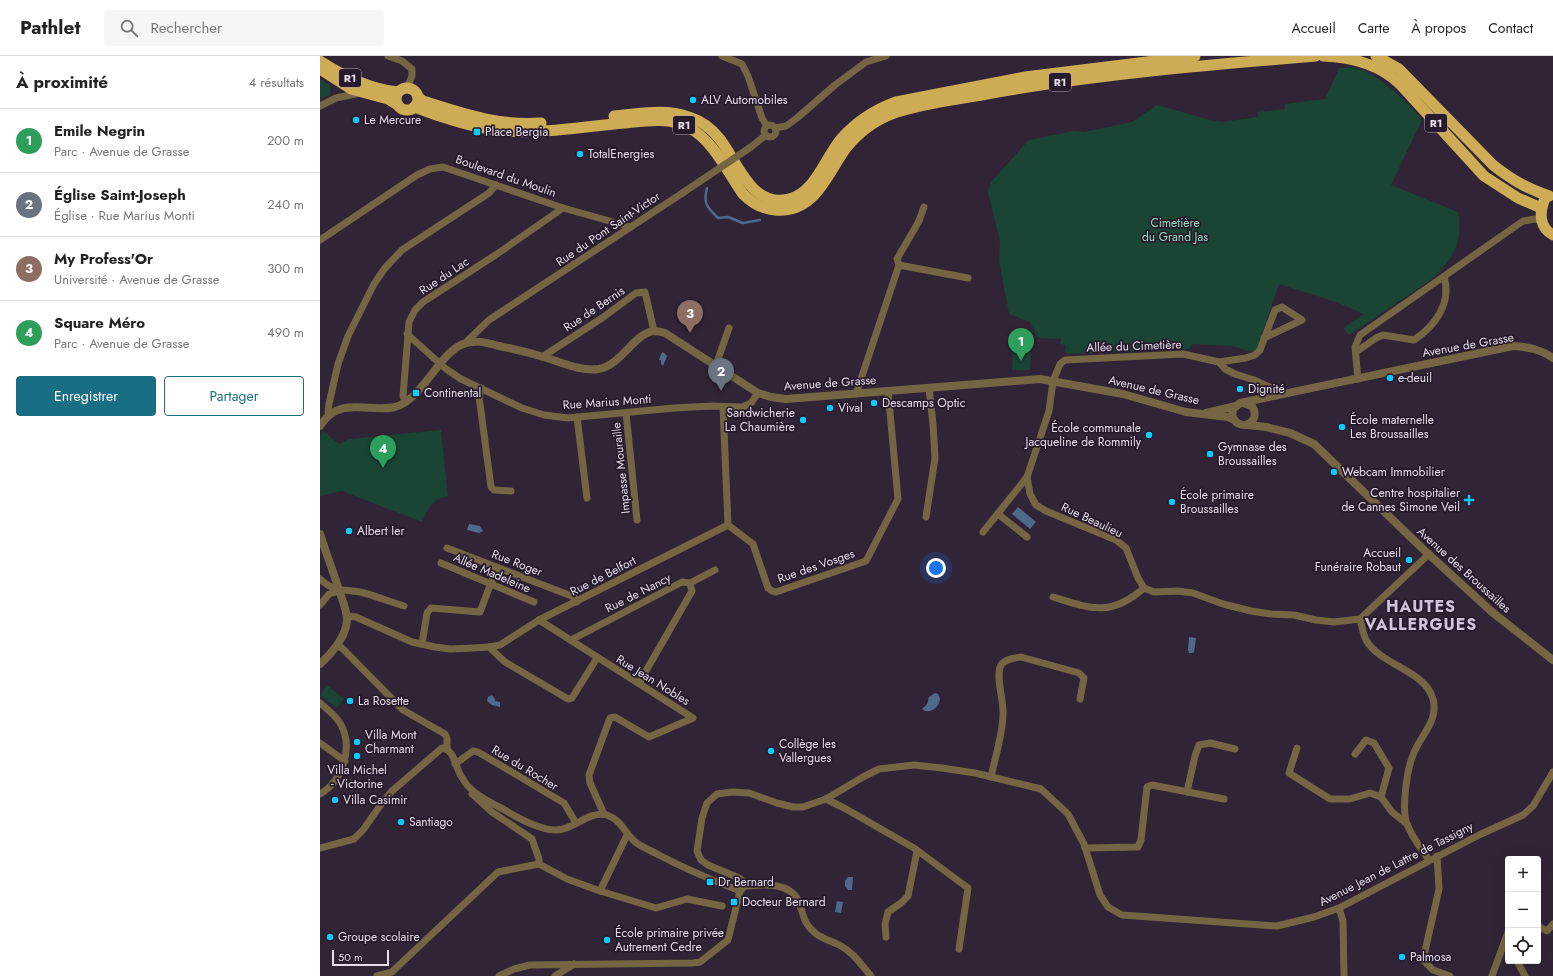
<!DOCTYPE html>
<html lang="fr">
<head>
<meta charset="utf-8">
<style>
	:root { --surface:#fff; --page:#f6f6f6; --text:#222; --muted:#767676; --line:#e0e0e0; --accent:#186e83 }
	body { margin:0; font-family:Jost,sans-serif; background:var(--page); color:var(--text) }
	.controls { position:absolute; right:12px; bottom:12px; display:grid; overflow:hidden; border-radius:4px; box-shadow:0 4px 16px #0002 }
	.controls button { width:36px; height:36px; display:grid; place-items:center; padding:0; border:0; border-bottom:1px solid var(--line); background:var(--surface); color:var(--text); font:20px sans-serif }
	.scale { position:absolute; left:12px; bottom:10px; width:57px; box-sizing:border-box; padding-left:4px; border:2px solid #e5dde9; border-top:0; font-size:11px; line-height:14px; white-space:nowrap; color:#e5dde9; -webkit-text-stroke:3px #271a2c; paint-order:stroke }
	.you { position:absolute; left:616px; top:512px; width:14px; height:14px; margin:-10px; border:3px solid #fff; border-radius:50%; background:#1a73e8; box-shadow:0 0 0 6px #1a73e833 }
	.badge { display:grid; place-items:center; width:26px; height:26px; border-radius:50%; background:var(--accent); color:#fff; font-size:13px; font-weight:700 }
	.pin { position:absolute; translate:-50% -33px; filter:drop-shadow(0 1px 2px #0008) }
	.pin::after { content:''; position:absolute; top:21px; width:14px; height:12px; background:inherit; clip-path:polygon(0 0,100% 0,50% 100%) }
	.list { margin:0; padding:0; list-style:none }
	h2 { display:flex; justify-content:space-between; align-items:center; height:52px; margin:0; padding:0 16px; font-size:17px }
	h2 small { font-size:13px; font-weight:400; color:var(--muted) }
	.list li { display:grid; grid-template-columns:26px 1fr auto; gap:12px; align-items:center; box-sizing:border-box; height:64px; padding:0 16px; border-top:1px solid var(--line) }
	.list b { display:block; font-size:15px; white-space:nowrap }
	.list p { margin:0; font-size:13px; white-space:nowrap; color:var(--muted) }
	.list em { font-size:13px; font-style:normal; color:var(--muted) }
	.actions { display:flex; gap:8px; padding:12px 16px }
	.actions a { flex:1; padding:9px 0; border:1px solid var(--accent); border-radius:4px; text-align:center; font-size:14px; color:var(--accent) }
	.actions .main { background:var(--accent); color:#fff }
	.icon { flex:none; width:22px; height:22px; fill:none; stroke:currentColor; stroke-width:2; stroke-linecap:round; stroke-linejoin:round }
	.map { position:relative; flex:none; width:1233px; height:920px; overflow:hidden }
	header { display:flex; align-items:center; gap:24px; box-sizing:border-box; height:56px; padding:0 20px; background:var(--surface); border-bottom:1px solid var(--line) }
	header strong { font-size:19px }
	nav { display:flex; gap:22px; margin-inline-start:auto; font-size:14px }
	.search { width:280px; height:36px; background:var(--page); display:flex; align-items:center; gap:10px; box-sizing:border-box; padding:0 14px; border-radius:4px; color:var(--muted); font-size:15px }
	main { display:flex }
	aside { flex:1; background:var(--surface) }
	.map>svg:first-child { display:block }
	.green { fill:#1a4434 }
	.water { fill:#4e6a8a }
	.lines { fill:none; stroke-linecap:round; stroke-linejoin:round }
	.stream { stroke:#4e6a8a; stroke-width:2.5 }
	.minor { stroke:#746642; stroke-width:7 }
	.tertiary { stroke:#746642; stroke-width:8 }
	.trunk { stroke:#ceac56; stroke-width:11 }
	.minor-bridge { stroke:#746642; stroke-width:7 }
	.poi-dot { fill:#0ccafa; stroke:#271a2c; stroke-width:1.5 }
	.labels { text-anchor:middle; dominant-baseline:central; stroke-width:3.5; stroke-linejoin:round; paint-order:stroke }
	.shield { fill:#271a2c; stroke:#aca2b0; stroke-width:1 }
	.shield-label { font-size:11px; font-weight:bold; fill:#e5dde9 }
	.poi-label { font-size:12px; fill:#e5dde9; stroke:#271a2c; text-anchor:start }
	.street-label { font-size:12px; fill:#e5dde9; stroke:#271a2c }
	.park-label { font-size:12px; fill:#92dfbd; stroke:#271a2c }
	.district-label { font-size:16px; font-weight:bold; letter-spacing:1px; fill:#d3c2db; stroke:#271a2c }
</style>
</head>
<body>
<header>
<strong>Pathlet</strong>
<div class="search"><svg class="icon" aria-label="search" viewBox="0 0 24 24"><circle cx="10" cy="10" r="6"/><path d="M15 15l6 6"/></svg>Rechercher</div>
<nav><a>Accueil</a><a>Carte</a><a>À propos</a><a>Contact</a></nav>
</header>
<main>
<aside>
<h2>À proximité<small>4 résultats</small></h2>
<ul class="list">
<li><span class="badge" style="background:#2e9e5b">1</span><div><b>Emile Negrin</b><p>Parc · Avenue de Grasse</p></div><em>200 m</em></li>
<li><span class="badge" style="background:#6b7280">2</span><div><b>Église Saint-Joseph</b><p>Église · Rue Marius Monti</p></div><em>240 m</em></li>
<li><span class="badge" style="background:#8d6e63">3</span><div><b>My Profess'Or</b><p>Université · Avenue de Grasse</p></div><em>300 m</em></li>
<li><span class="badge" style="background:#2e9e5b">4</span><div><b>Square Méro</b><p>Parc · Avenue de Grasse</p></div><em>490 m</em></li>
</ul>
<div class="actions"><a class="main">Enregistrer</a><a>Partager</a></div>
</aside>
<div class="map">
<svg width="1233" height="920" viewBox="0 0 1233 920">
	<rect width="100%" height="100%" fill="#312437"/>
	<g class="green">
		<path d="M1019,12C1024,12 1029,11 1034,12C1058,16 1087,46 1102,64L1071,129L1138,156C1143,187 1134,202 1112,223L1029,279L1023,272L1044,258L1016,246L959,228L936,296L924,294L912,290L873,288L869,293L749,298L745,296L746,289L740,288L741,283L718,282L710,266L689,258L679,204L680,186L668,136L671,126L709,84L753,75L764,76L812,66L837,49L890,64L902,66L938,61V56L965,53V48L1005,43Z"/>
		<polygon points="0,23 11,30 10,39 0,43"/>
		<polygon points="693,294 711,296 710,314 692,314"/>
		<path d="M121,374L128,441C112,441 108,453 102,466L22,435L0,440V381L3,375L19,388L29,383Z"/>
		<polygon points="7,629 24,643 17,652 0,639"/>
	</g>
	<g class="water">
		<polygon points="343,296 347,300 343,310 341,308 341,304 339,304 341,298"/>
		<polygon points="698,451 716,466 710,473 692,458"/>
		<polygon points="149,468 160,470 163,475 159,477 147,474"/>
		<polygon points="869,581 876,582 874,596 872,597 869,597 868,594"/>
		<path d="M615,637L618,638L620,643C619,651 613,656 605,655L602,653L607,648L609,641Z"/>
		<polygon points="172,639 175,643 175,645 180,646 180,651 172,649 167,645 168,641"/>
		<polygon points="528,821 533,821 532,834 528,834 525,830 525,825"/>
		<polygon points="517,845 523,846 521,857 515,856"/>
	</g>
	<g class="lines">
		<path class="stream" d="M387,132C383,148 387,151 398,162L408,161L423,167L440,164"/>
		<g class="minor">
			<polyline points="68,0 82,5 92,13 92,20 87,32"/>
			<polyline points="402,0 422,8 428,20 442,62 447,70"/>
			<polyline points="0,50 16,42 40,37"/>
			<circle cx="450" cy="75" r="6"/>
			<polyline points="455,72 466,70 477,62 515,29 546,6 566,0"/>
			<polyline points="431,91 446,79"/>
			<polyline points="0,184 97,119 110,113 123,111 243,152 311,171"/>
			<polyline points="579,209 577,203 599,165 604,151"/>
			<polyline points="87,278 126,313 141,323 202,352 224,359 248,362 354,352 392,350 423,351 431,347 438,337"/>
			<polyline points="944,282 982,264 962,251 955,254 940,294 935,299 926,302 899,306 863,298 745,304 740,308 733,325 729,355 707,421 710,438 716,449 726,455 796,484 806,492 818,522 824,532 834,536 857,535 873,537 903,548 931,555 951,558 974,559 996,564 1014,566 1040,563"/>
			<polyline points="144,288 169,264 361,138"/>
			<path d="M1036,296L1056,282L1063,279L1094,284C1115,270 1132,247 1124,221"/>
			<polyline points="222,301 282,262 316,237 325,236 334,275"/>
			<polyline points="899,306 905,313 915,318 934,324 952,332 956,340"/>
			<polyline points="396,309 409,272"/>
			<polyline points="1038,323 1035,291 1040,279 1203,165 1215,163 1221,164"/>
			<polyline points="161,332 159,340 171,431 174,434 191,435"/>
			<polyline points="536,338 579,209 648,222"/>
			<polyline points="86,346 83,340 89,266 95,254 103,246 177,198 243,152"/>
			<polyline points="403,351 408,469 433,488 448,532 452,535 456,536 546,505 578,443 568,335"/>
			<polyline points="306,357 317,464"/>
			<polyline points="10,359 8,355 9,348 18,308 28,280 54,228 65,212 82,194 169,137 176,129"/>
			<polyline points="257,361 267,442"/>
			<polyline points="678,458 707,481"/>
			<polyline points="606,461 615,402 613,368 609,332"/>
			<polyline points="663,476 707,421"/>
			<polyline points="127,492 254,541 257,546"/>
			<polyline points="121,507 214,546"/>
			<path d="M0,523C16,538 25,532 44,537C58,541 71,546 84,550"/>
			<path d="M733,541C771,553 791,561 824,532"/>
			<polyline points="0,549 9,538 19,535"/>
			<polyline points="27,560 36,561 92,586 115,591 130,593 153,592 169,591 180,589 219,564 408,469"/>
			<path d="M1040,563C1042,570 1043,578 1046,584C1060,609 1105,614 1113,643C1119,666 1100,679 1093,699C1087,714 1082,749 1086,765C1090,779 1101,792 1109,804"/>
			<polyline points="1040,563 1109,498"/>
			<polyline points="219,564 373,662 329,681 295,661 290,662 269,719 270,727 284,758"/>
			<polyline points="251,584 362,526 370,527 395,514"/>
			<polyline points="102,588 107,557 111,552 160,556 177,511"/>
			<polyline points="17,589 23,593 83,654 125,678 127,682 127,693"/>
			<polyline points="169,591 185,606 248,643 252,642 277,602"/>
			<polyline points="319,627 372,535 370,527"/>
			<path d="M0,647C7,653 15,659 20,667C34,691 23,725 0,738"/>
			<polyline points="0,687 25,705"/>
			<polyline points="977,692 969,717 1010,743 1030,743 1050,737 1061,741 1072,756 1087,768"/>
			<polyline points="1035,698 1046,684 1054,687 1069,712 1061,741"/>
			<polyline points="135,708 153,695 158,696 244,747 256,767"/>
			<path d="M671,721C675,702 683,677 683,658C684,645 675,620 681,609C685,603 694,602 701,601L759,617L764,622L760,643"/>
			<polyline points="867,736 875,700 879,689 890,687 915,693"/>
			<polyline points="152,738 172,756 212,783 219,803 219,808"/>
			<polyline points="506,743 526,753 594,792 648,832 639,893"/>
			<path d="M0,792L34,783L43,774L62,747L72,735L122,692C134,693 135,710 141,720C144,724 146,729 150,732C156,739 175,749 183,753C198,762 219,774 236,774C254,774 269,754 287,759C302,764 306,780 318,788C324,792 332,795 339,799C365,813 392,824 420,835"/>
			<polyline points="765,792 818,791 821,784 827,731 832,729 904,743"/>
			<polyline points="1117,800 1119,833 1103,904 1113,914 1130,920"/>
			<path d="M425,830C442,829 468,825 478,844C484,857 482,866 494,876C501,883 513,885 521,890C534,897 542,910 551,920"/>
			<polyline points="280,835 336,852 367,843 402,850"/>
			<polyline points="420,835 425,830 424,826 419,822 388,809 381,804 377,795 382,762 387,747 397,738 412,736 429,737 457,747 473,751 483,751 506,743 543,721 559,713 594,709 622,712 655,717 721,733 748,758 764,788 780,839 788,851 802,859 957,870 994,861 1019,852 1159,779 1203,759 1213,750 1233,716"/>
			<polyline points="1019,852 1023,865 1024,920"/>
			<polyline points="1218,870 1227,875 1233,868"/>
			<polyline points="566,881 565,868 568,856 581,847 588,840 597,795"/>
			<polyline points="1197,905 1205,920"/>
			<polyline points="57,920 72,916 76,912 178,816 219,808 247,823 280,835 307,779"/>
			<polyline points="179,920 194,913 210,909 373,907 380,906 408,884 420,835"/>
			<polyline points="235,920 254,908"/>
			<polyline points="1172,920 1188,876"/>
		</g>
		<g class="tertiary">
			<path d="M923,347L932,350C940,362 928,375 916,366L912,360L913,353L920,347L1193,290C1208,291 1220,293 1233,302"/>
			<polyline points="886,357 916,350"/>
			<polyline points="928,369 946,371 970,377 994,388 1104,494 1172,556 1233,604"/>
			<path d="M0,370C19,339 49,357 75,351C103,343 118,298 143,288C155,283 168,287 179,290C193,293 207,296 220,300C239,305 260,316 279,313C301,309 313,279 333,275C337,275 342,276 345,277L438,337L451,341L466,343L720,323L803,338L866,356L908,361L914,364"/>
			<path d="M0,478C6,497 13,515 19,534C22,543 27,554 27,564C26,581 12,597 0,608"/>
		</g>
		<g class="trunk">
			<path d="M1003,0C1032,1 1059,8 1080,28L1164,120L1198,142L1221,152"/>
			<path d="M1056,0L1079,13L1173,109C1192,124 1206,132 1229,140"/>
			<path d="M0,5C23,20 50,33 78,36"/>
			<polyline points="0,13 31,33 68,43 78,49"/>
			<circle cx="87" cy="43" r="11"/>
			<path d="M98,41L103,45C144,58 178,70 221,67"/>
			<path d="M94,51C119,61 161,74 188,75C226,78 266,70 305,67C325,65 349,61 368,71C393,84 407,115 423,138C432,147 442,153 455,154C495,158 507,118 526,92C538,77 555,64 574,57C603,47 641,43 672,37C779,18 887,9 996,0"/>
			<path d="M294,60C318,58 346,52 369,61C381,65 391,72 399,82C417,104 431,153 469,143C495,137 505,102 521,83C537,65 554,54 576,46L705,21L875,0"/>
			<path d="M1224,145C1219,158 1220,172 1233,179"/>
		</g>
		<polyline class="minor-bridge" points="361,138 431,91"/>
	</g>
	<g class="poi-dot">
		<circle cx="373" cy="44" r="4"/>
		<circle cx="36" cy="64" r="4"/>
		<rect x="153" y="72" width="8" height="8" rx="2"/>
		<circle cx="260" cy="98" r="4"/>
		<circle cx="1070" cy="322" r="4"/>
		<circle cx="920" cy="333" r="4"/>
		<rect x="92" y="333" width="8" height="8" rx="2"/>
		<circle cx="554" cy="347" r="4"/>
		<circle cx="510" cy="352" r="4"/>
		<circle cx="483" cy="364" r="4"/>
		<circle cx="1022" cy="371" r="4"/>
		<circle cx="829" cy="379" r="4"/>
		<circle cx="890" cy="398" r="4"/>
		<circle cx="1014" cy="416" r="4"/>
		<path d="M1147 438h4v4h4v4h-4v4h-4v-4h-4v-4h4z"/>
		<circle cx="852" cy="446" r="4"/>
		<circle cx="29" cy="475" r="4"/>
		<circle cx="1089" cy="504" r="4"/>
		<circle cx="30" cy="645" r="4"/>
		<circle cx="37" cy="686" r="4"/>
		<circle cx="451" cy="695" r="4"/>
		<circle cx="37" cy="700" r="4"/>
		<circle cx="15" cy="744" r="4"/>
		<circle cx="81" cy="766" r="4"/>
		<rect x="386" y="822" width="8" height="8" rx="2"/>
		<rect x="410" y="842" width="8" height="8" rx="2"/>
		<circle cx="10" cy="881" r="4"/>
		<circle cx="287" cy="884" r="4"/>
		<circle cx="1082" cy="901" r="4"/>
	</g>
	<g class="labels">
		<g class="shield">
			<rect x="19" y="13" width="22" height="18" rx="3"/>
			<rect x="729" y="17" width="22" height="18" rx="3"/>
			<rect x="1105" y="58" width="22" height="18" rx="3"/>
			<rect x="353" y="60" width="22" height="18" rx="3"/>
		</g>
		<g class="shield-label">
			<text x="30" y="22">R1</text>
			<text x="740" y="26">R1</text>
			<text x="1116" y="67">R1</text>
			<text x="364" y="69">R1</text>
		</g>
		<g class="poi-label">
			<text x="381" y="44">ALV Automobiles</text>
			<text x="44" y="64">Le Mercure</text>
			<text x="165" y="76">Place Bergia</text>
			<text x="268" y="98">TotalEnergies</text>
			<text x="1078" y="322">e-deuil</text>
			<text x="928" y="333">Dignité</text>
			<text x="104" y="337">Continental</text>
			<text x="562" y="347">Descamps Optic</text>
			<text x="518" y="352">Vival</text>
			<text x="475" y="357" text-anchor="end">Sandwicherie<tspan x="475" dy="14">La Chaumière</tspan></text>
			<text x="1030" y="364">École maternelle<tspan x="1030" dy="14">Les Broussailles</tspan></text>
			<text x="821" y="372" text-anchor="end">École communale<tspan x="821" dy="14">Jacqueline de Rommily</tspan></text>
			<text x="898" y="391">Gymnase des<tspan x="898" dy="14">Broussailles</tspan></text>
			<text x="1022" y="416">Webcam Immobilier</text>
			<text x="1140" y="437" text-anchor="end">Centre hospitalier<tspan x="1140" dy="14">de Cannes Simone Veil</tspan></text>
			<text x="860" y="439">École primaire<tspan x="860" dy="14">Broussailles</tspan></text>
			<text x="37" y="475">Albert Ier</text>
			<text x="1081" y="497" text-anchor="end">Accueil<tspan x="1081" dy="14">Funéraire Robaut</tspan></text>
			<text x="38" y="645">La Rosette</text>
			<text x="45" y="679">Villa Mont<tspan x="45" dy="14">Charmant</tspan></text>
			<text x="459" y="688">Collège les<tspan x="459" dy="14">Vallergues</tspan></text>
			<text x="37" y="714" text-anchor="middle">Villa Michel<tspan x="37" dy="14">- Victorine</tspan></text>
			<text x="23" y="744">Villa Casimir</text>
			<text x="89" y="766">Santiago</text>
			<text x="398" y="826">Dr Bernard</text>
			<text x="422" y="846">Docteur Bernard</text>
			<text x="295" y="877">École primaire privée<tspan x="295" dy="14">Autrement Cedre</tspan></text>
			<text x="18" y="881">Groupe scolaire</text>
			<text x="1090" y="901">Palmosa</text>
		</g>
		<g class="street-label">
			<text transform="translate(186 120) rotate(19)">Boulevard du Moulin</text>
			<text transform="translate(288 173) rotate(-34)">Rue du Pont Saint-Victor</text>
			<text transform="translate(124 220) rotate(-34)">Rue du Lac</text>
			<text transform="translate(274 253) rotate(-34)">Rue de Bernis</text>
			<text transform="translate(1148 289) rotate(-10)">Avenue de Grasse</text>
			<text transform="translate(814 290) rotate(-2)">Allée du Cimetière</text>
			<text transform="translate(510 327) rotate(-4)">Avenue de Grasse</text>
			<text transform="translate(834 334) rotate(13)">Avenue de Grasse</text>
			<text transform="translate(287 346) rotate(-4)">Rue Marius Monti</text>
			<text transform="translate(301 412) rotate(-96)">Impasse Mouraille</text>
			<text transform="translate(772 464) rotate(25)">Rue Beaulieu</text>
			<text transform="translate(197 507) rotate(21)">Rue Roger</text>
			<text transform="translate(496 510) rotate(-19)">Rue des Vosges</text>
			<text transform="translate(1144 514) rotate(42)">Avenue des Broussailles</text>
			<text transform="translate(172 517) rotate(23)">Allée Madeleine</text>
			<text transform="translate(283 520) rotate(-27)">Rue de Belfort</text>
			<text transform="translate(318 537) rotate(-27)">Rue de Nancy</text>
			<text transform="translate(333 624) rotate(32)">Rue Jean Nobles</text>
			<text transform="translate(205 712) rotate(31)">Rue du Rocher</text>
			<text transform="translate(1076 808) rotate(-27)">Avenue Jean de Lattre de Tassigny</text>
		</g>
		<g class="park-label">
			<text x="855" y="167">Cimetière<tspan x="855" dy="14">du Grand Jas</tspan></text>
		</g>
		<g class="district-label">
			<text x="1101" y="550">HAUTES<tspan x="1101" dy="18">VALLERGUES</tspan></text>
		</g>
	</g>
</svg>
<div class="controls">
<button>+</button>
<button>−</button>
<button><svg class="icon" aria-label="locate" viewBox="0 0 24 24"><circle cx="12" cy="12" r="6"/><path d="M12 2v4M12 18v4M2 12h4M18 12h4"/></svg></button>
</div>
<div class="scale">50 m</div>
<div class="you"></div>
<div class="pin badge" style="left:701px;top:305px;background:#2e9e5b">1</div>
<div class="pin badge" style="left:401px;top:335px;background:#6b7280">2</div>
<div class="pin badge" style="left:370px;top:277px;background:#8d6e63">3</div>
<div class="pin badge" style="left:63px;top:412px;background:#2e9e5b">4</div>
</div>
</main>
</body>
</html>
